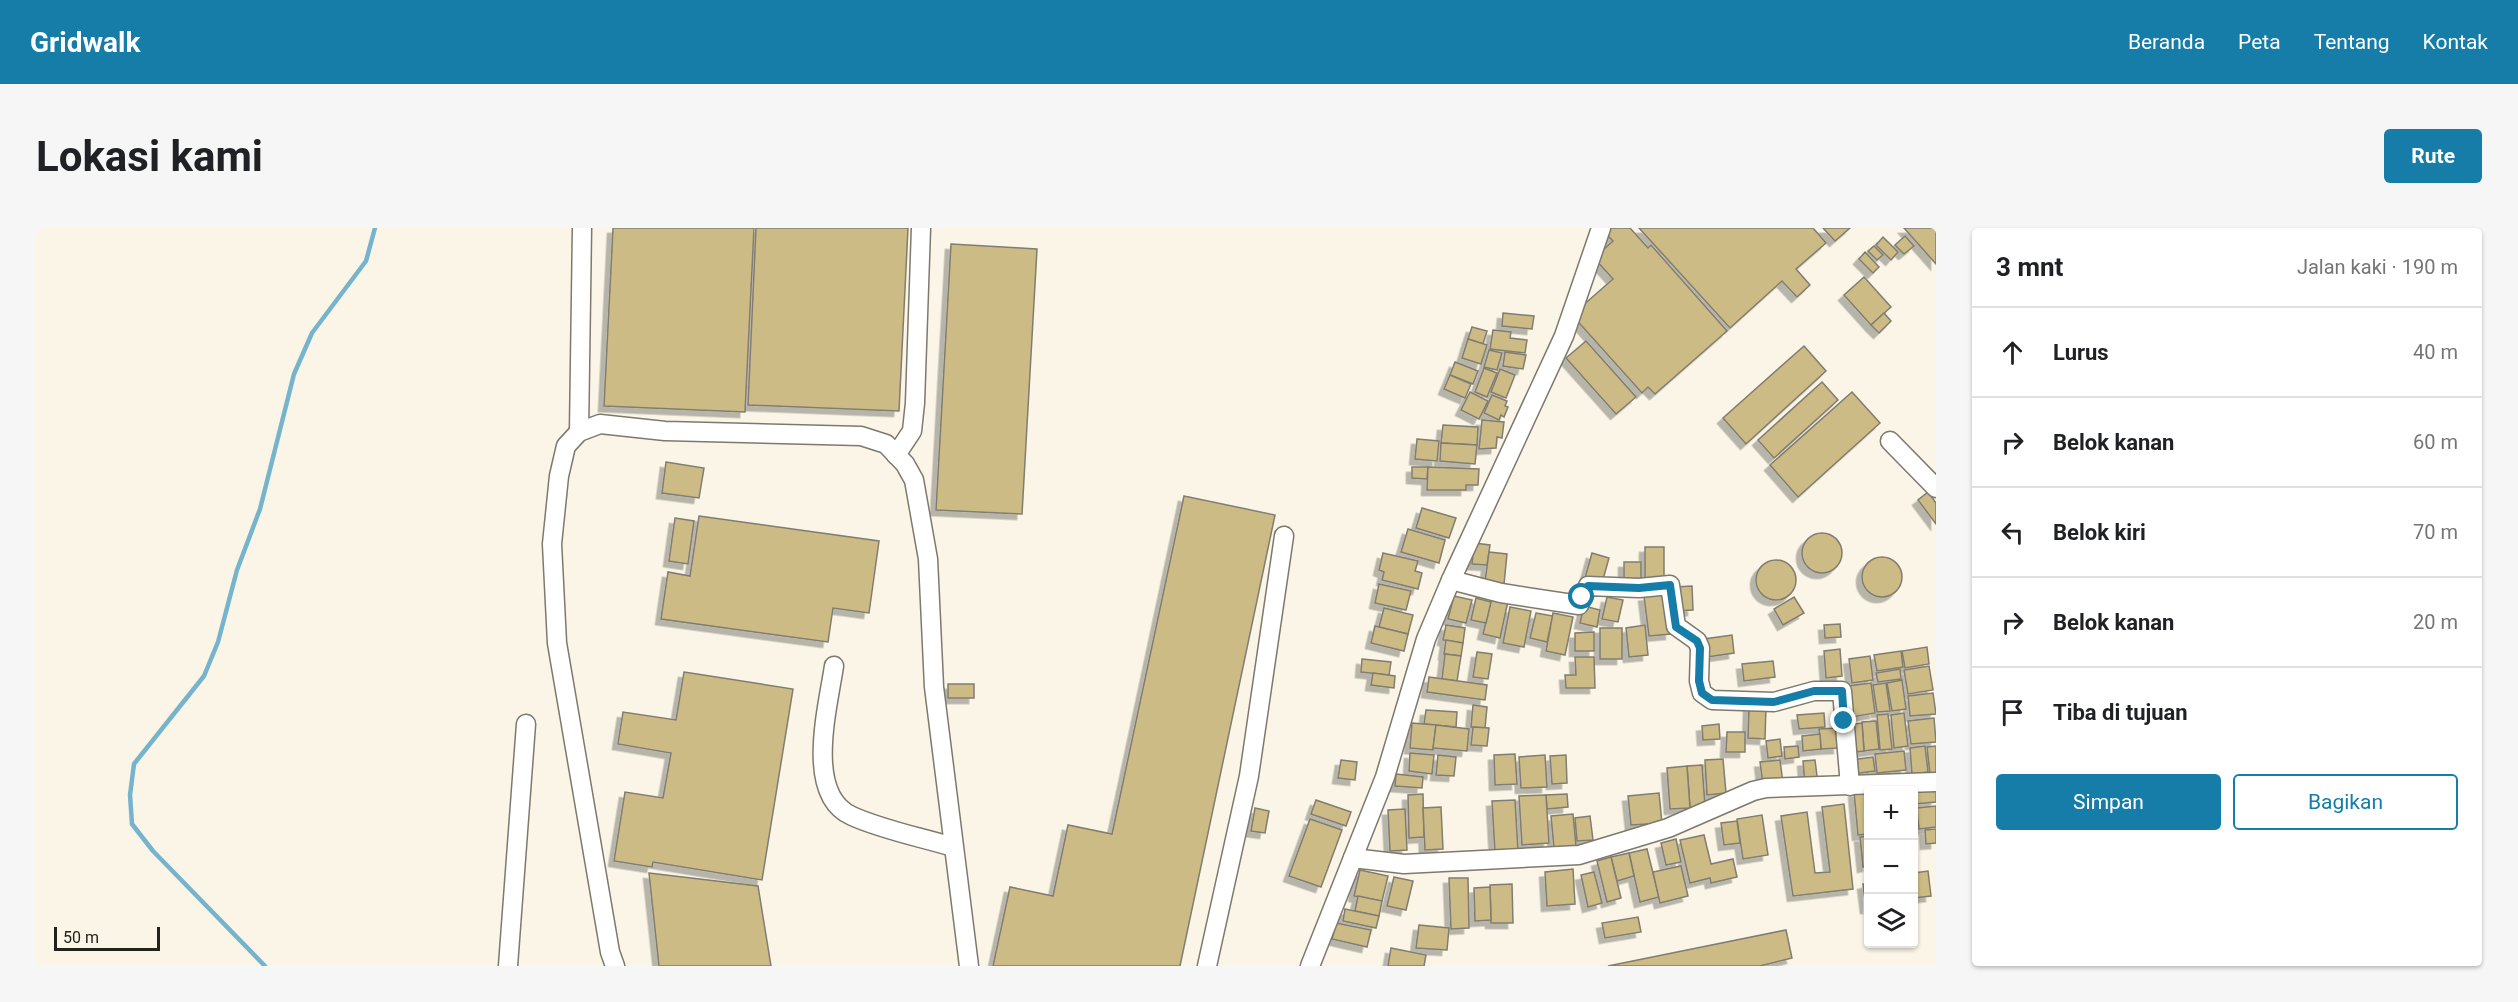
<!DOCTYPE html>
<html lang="id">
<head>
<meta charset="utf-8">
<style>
	:root { --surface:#fff; --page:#f6f6f6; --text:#202124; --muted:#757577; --line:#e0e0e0; --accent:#157da7 }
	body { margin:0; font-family:Roboto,sans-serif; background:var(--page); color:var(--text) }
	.controls { position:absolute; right:18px; bottom:18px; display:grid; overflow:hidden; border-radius:6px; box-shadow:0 2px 4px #0004 }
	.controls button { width:54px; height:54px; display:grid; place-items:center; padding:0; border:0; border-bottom:2px solid var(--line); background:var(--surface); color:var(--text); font:30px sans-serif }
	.scale { position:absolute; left:18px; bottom:15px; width:106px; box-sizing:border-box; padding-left:6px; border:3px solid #22211c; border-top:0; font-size:16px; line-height:21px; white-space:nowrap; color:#22211c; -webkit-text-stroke:4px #faf5e7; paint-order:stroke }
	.stop { position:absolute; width:18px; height:18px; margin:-14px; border:4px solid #157da7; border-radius:50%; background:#fff }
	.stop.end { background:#157da7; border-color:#fff; box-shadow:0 2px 6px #0008 }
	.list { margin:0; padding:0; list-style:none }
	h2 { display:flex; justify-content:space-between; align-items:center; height:78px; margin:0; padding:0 24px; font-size:26px }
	h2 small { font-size:20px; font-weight:400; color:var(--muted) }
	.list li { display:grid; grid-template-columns:39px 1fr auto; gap:18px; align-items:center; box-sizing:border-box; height:90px; padding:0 24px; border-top:2px solid var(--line) }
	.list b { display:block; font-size:22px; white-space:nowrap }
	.list em { font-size:20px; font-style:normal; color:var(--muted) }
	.actions { display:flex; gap:12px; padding:18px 24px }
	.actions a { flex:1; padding:14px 0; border:2px solid var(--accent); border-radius:6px; text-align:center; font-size:21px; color:var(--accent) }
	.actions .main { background:var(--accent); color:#fff }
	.icon { flex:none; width:33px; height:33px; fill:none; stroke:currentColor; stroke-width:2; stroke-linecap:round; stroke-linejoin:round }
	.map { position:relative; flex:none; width:1900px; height:738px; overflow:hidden; border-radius:6px }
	header { display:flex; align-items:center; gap:36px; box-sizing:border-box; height:84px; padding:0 30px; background:var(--accent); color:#fff }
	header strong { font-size:28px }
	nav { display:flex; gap:33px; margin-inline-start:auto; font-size:21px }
	.intro { display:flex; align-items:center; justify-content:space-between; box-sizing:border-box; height:144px; padding:0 36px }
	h1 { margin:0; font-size:42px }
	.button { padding:15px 27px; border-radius:6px; background:var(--accent); color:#fff; font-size:21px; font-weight:700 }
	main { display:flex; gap:36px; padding:0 36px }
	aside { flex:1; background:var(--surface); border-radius:6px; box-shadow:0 2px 4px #0004 }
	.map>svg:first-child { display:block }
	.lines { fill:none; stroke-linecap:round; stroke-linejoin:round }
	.stream { stroke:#75b4cc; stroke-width:4.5 }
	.building { fill:#cdbb86; stroke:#817d70; stroke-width:1.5; filter:url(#shadow) }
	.minor-casing { stroke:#7d796d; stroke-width:21 }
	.minor { stroke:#fff; stroke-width:18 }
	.route { stroke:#157da7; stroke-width:8 }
</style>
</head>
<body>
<header>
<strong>Gridwalk</strong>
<nav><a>Beranda</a><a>Peta</a><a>Tentang</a><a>Kontak</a></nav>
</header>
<div class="intro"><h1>Lokasi kami</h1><a class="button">Rute</a></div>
<main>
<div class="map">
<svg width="1900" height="738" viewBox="0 0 1900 738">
	<defs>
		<filter id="shadow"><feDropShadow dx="-5.5" dy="5.5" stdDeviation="0" flood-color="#0004"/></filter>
	</defs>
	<rect width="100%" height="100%" fill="#faf5e7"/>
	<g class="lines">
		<polyline class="stream" points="229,738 117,623 96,596 94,567 98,536 168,448 182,414 201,342 224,281 258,146 276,105 330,33 339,0"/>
	</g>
	<g class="building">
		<polygon points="577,0 718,0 709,184 568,178"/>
		<polygon points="720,0 872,0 863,183 712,177"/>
		<polygon points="1570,0 1594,0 1612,20 1615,17 1691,103 1619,166 1612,159 1606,165 1536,87 1577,51 1558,30 1577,13 1567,3"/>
		<polygon points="1603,0 1777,0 1790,15 1760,41 1774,57 1761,69 1746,53 1694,100"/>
		<polygon points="1787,0 1814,0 1799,13"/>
		<polygon points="1868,0 1900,0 1900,36"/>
		<polygon points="1869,8 1878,18 1868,26 1859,17"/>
		<polygon points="1847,9 1862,24 1855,32 1840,17"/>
		<polygon points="915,16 1001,21 986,286 900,282"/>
		<polygon points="1838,18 1847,27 1841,32 1832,23"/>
		<polygon points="1829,24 1843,39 1837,45 1823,31"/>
		<polygon points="1828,49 1855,79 1835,97 1808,67"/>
		<polygon points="1467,85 1498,88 1496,101 1466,98"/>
		<polygon points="1848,85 1855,93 1843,105 1835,97"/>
		<polygon points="1436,99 1451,103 1447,116 1432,111"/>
		<polygon points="1457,102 1475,104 1474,110 1491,112 1489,125 1454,121"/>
		<polygon points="1432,111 1451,117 1445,136 1426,130"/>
		<polygon points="1550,113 1600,169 1580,186 1530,130"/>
		<polygon points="1768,118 1790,143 1710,216 1687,190"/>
		<polygon points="1453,122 1466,125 1461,142 1448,139"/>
		<polygon points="1469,124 1490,127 1487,141 1467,138"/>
		<polygon points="1419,134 1442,143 1437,156 1414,147"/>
		<polygon points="1448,140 1461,145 1451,169 1439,164"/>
		<polygon points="1464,141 1479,147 1470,170 1455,164"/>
		<polygon points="1414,147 1435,156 1429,170 1408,161"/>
		<polygon points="1786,154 1802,172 1738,230 1722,212"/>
		<polygon points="1434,164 1452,173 1443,191 1425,182"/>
		<polygon points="1816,164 1844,195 1762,269 1734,237"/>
		<polygon points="1456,167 1471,173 1469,178 1472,179 1468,189 1465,187 1463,192 1448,185"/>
		<polygon points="1446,192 1468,194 1466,210 1461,209 1460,220 1443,221"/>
		<polygon points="1407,197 1442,199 1441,217 1405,215"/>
		<polygon points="1381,211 1403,213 1401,233 1379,231"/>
		<polygon points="1405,215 1441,217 1439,236 1404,233"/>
		<polygon points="630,234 668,240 663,270 626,265"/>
		<polygon points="1376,239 1392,239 1391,251 1376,250"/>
		<polygon points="1392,239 1443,241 1442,257 1430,257 1430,262 1391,262"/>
		<polygon points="1892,264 1900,275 1900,296 1882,272"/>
		<polygon points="1148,268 1239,287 1144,738 957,738 974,659 1017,668 1032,597 1076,606"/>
		<polygon points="1386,280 1420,290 1413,310 1380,300"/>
		<polygon points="663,288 843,313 833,385 797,380 792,414 625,391 632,344 654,348"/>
		<polygon points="639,290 658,293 652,336 633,333"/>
		<polygon points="1372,301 1409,312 1403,335 1365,324"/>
		<circle cx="1786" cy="325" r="20"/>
		<polygon points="1438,315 1454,317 1451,337 1436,336"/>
		<polygon points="1609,319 1628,319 1628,352 1609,351"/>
		<polygon points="1453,324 1471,326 1468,356 1449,354"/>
		<polygon points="1347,325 1382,333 1379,343 1386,345 1382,361 1346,352 1348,344 1343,342"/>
		<polygon points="1556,325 1573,330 1566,355 1549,350"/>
		<circle cx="1846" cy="349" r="20"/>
		<circle cx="1740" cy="352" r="20"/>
		<rect x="1588" y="334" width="17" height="22"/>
		<polygon points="1343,356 1375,363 1370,382 1339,375"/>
		<polygon points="1656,358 1657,382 1639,383 1638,359"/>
		<polygon points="1630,365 1635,406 1613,408 1608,368"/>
		<polygon points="1418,368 1436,372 1430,395 1412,391"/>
		<polygon points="1456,369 1472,373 1464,410 1447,406"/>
		<polygon points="1571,369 1587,372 1582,394 1566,391"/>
		<polygon points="1758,369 1768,385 1747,397 1738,381"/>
		<polygon points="1440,370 1455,374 1450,395 1435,392"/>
		<polygon points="1548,378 1564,382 1561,399 1544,395"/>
		<polygon points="1474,379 1495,383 1488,419 1467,415"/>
		<polygon points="1348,380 1377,387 1372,406 1343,399"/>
		<polygon points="1500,385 1517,388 1511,414 1494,410"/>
		<polygon points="1517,385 1537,389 1529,427 1510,423"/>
		<polygon points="1804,396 1805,409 1789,410 1788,397"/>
		<polygon points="1410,397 1429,400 1427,415 1407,412"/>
		<polygon points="1609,397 1612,427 1593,429 1590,400"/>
		<polygon points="1339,398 1372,406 1368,423 1335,415"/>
		<rect x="1564" y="400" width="22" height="31"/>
		<polygon points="1558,404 1558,423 1539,423 1539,405"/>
		<polygon points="1696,407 1698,425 1671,429 1668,411"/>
		<polygon points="1410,412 1427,415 1425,428 1408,426"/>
		<polygon points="1891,419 1893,436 1869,440 1866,423"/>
		<polygon points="1804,421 1806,448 1790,450 1788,423"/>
		<polygon points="1865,423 1867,439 1841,443 1838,427"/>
		<polygon points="1441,424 1456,426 1452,451 1437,449"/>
		<polygon points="1409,426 1425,428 1421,453 1406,451"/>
		<polygon points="1834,428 1837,452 1816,455 1813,431"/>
		<polygon points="1539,429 1558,429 1559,460 1530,460 1529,447 1540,447"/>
		<polygon points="1326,431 1355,434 1353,447 1325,444"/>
		<polygon points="1737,433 1739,449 1708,453 1706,436"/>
		<polygon points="1893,438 1897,462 1872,466 1868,442"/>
		<polygon points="1864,441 1865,451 1842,454 1840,445"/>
		<polygon points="648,444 757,461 726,652 617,634 616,639 578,633 589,564 627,570 635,525 582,516 587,484 640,492"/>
		<polygon points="1337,445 1359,448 1358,460 1335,457"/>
		<polygon points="1393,449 1451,457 1449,472 1391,464"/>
		<polygon points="1866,452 1870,481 1856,483 1851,455"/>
		<polygon points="1835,455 1839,485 1816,489 1812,458"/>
		<polygon points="1850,455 1854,483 1841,484 1837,457"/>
		<rect x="912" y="456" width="26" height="14"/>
		<polygon points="1897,465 1900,486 1874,488 1872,468"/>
		<polygon points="1437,477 1451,479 1449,500 1435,499"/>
		<polygon points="1713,478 1730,478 1729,511 1712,510"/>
		<polygon points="1390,482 1421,484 1420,499 1388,496"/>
		<polygon points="1788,485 1789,499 1763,501 1761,487"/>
		<polygon points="1868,485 1872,518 1858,520 1855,487"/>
		<polygon points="1852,486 1856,521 1844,522 1841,487"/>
		<polygon points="1898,490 1900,514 1875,516 1872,493"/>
		<polygon points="1840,493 1843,521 1828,523 1826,494"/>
		<polygon points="1376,495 1400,497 1397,522 1374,520"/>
		<polygon points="1826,495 1828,523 1812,525 1809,497"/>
		<polygon points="1683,496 1684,511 1667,512 1666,498"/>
		<polygon points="1400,497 1433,501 1431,523 1397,520"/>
		<polygon points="1437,499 1453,500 1451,518 1435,517"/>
		<polygon points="1801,500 1803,520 1785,521 1783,501"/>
		<polygon points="1691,504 1709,504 1709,524 1690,524"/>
		<polygon points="1784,506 1785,521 1767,523 1766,508"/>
		<polygon points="1744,511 1746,528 1732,530 1730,513"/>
		<polygon points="1762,518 1763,529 1749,531 1748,519"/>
		<polygon points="1889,518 1892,544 1876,546 1874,520"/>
		<polygon points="1900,518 1900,545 1894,546 1891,519"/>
		<polygon points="1868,523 1870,542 1841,545 1839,526"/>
		<polygon points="1374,525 1398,527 1396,546 1373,543"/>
		<polygon points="1479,526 1481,556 1459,557 1458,527"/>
		<polygon points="1402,527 1420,529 1418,548 1400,547"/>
		<polygon points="1509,527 1511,559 1485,560 1483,529"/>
		<polygon points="1530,527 1531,555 1516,556 1514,528"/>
		<polygon points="1837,529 1839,543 1816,546 1815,532"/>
		<polygon points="1687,531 1690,565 1671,567 1669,532"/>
		<polygon points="1305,532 1321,534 1319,552 1302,550"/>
		<polygon points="1744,532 1747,555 1727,557 1724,534"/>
		<polygon points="1779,532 1782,556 1769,557 1767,533"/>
		<polygon points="1666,537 1669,578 1654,580 1651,538"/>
		<polygon points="1651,538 1654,580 1634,581 1631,540"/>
		<polygon points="1360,546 1387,549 1386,560 1359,558"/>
		<polygon points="1900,557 1900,574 1878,576 1878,562"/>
		<polygon points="1832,563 1832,606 1822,607 1818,564"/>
		<polygon points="1623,565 1626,595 1595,597 1592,568"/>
		<polygon points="1387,566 1388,609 1373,610 1372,567"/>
		<polygon points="1531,566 1532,579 1511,581 1510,567"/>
		<polygon points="1510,567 1513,615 1486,617 1483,568"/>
		<polygon points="1280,572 1315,584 1310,598 1275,586"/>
		<polygon points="1479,572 1482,623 1459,625 1456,573"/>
		<polygon points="1808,576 1817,661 1757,668 1745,588 1771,584 1779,645 1794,644 1786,579"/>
		<polygon points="1900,578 1900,599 1883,601 1881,580"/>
		<polygon points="1405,579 1407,621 1389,622 1387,580"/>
		<polygon points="1219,580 1233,583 1229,605 1215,603"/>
		<polygon points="1369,581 1371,622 1354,623 1352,582"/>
		<polygon points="1537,586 1540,618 1518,620 1515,588"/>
		<polygon points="1726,587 1732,627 1707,631 1701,591"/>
		<polygon points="1554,588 1557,612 1541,613 1539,590"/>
		<polygon points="1274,591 1306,602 1285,659 1253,648"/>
		<polygon points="1701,593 1704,615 1688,617 1685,595"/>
		<polygon points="1900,601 1900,615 1890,616 1889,602"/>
		<polygon points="1668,607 1675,636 1697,631 1701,649 1675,655 1674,650 1654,655 1644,612"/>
		<polygon points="1832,608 1832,638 1827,639 1824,609"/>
		<polygon points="1640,611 1645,634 1630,637 1625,615"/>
		<polygon points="1611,621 1623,669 1604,674 1593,625"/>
		<polygon points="1593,625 1598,648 1581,653 1575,629"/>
		<polygon points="1575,629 1585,670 1571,674 1561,633"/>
		<polygon points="1645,638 1652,668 1624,675 1617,644"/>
		<polygon points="1537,641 1539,676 1511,678 1509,644"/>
		<polygon points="1324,642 1352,648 1346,673 1318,668"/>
		<polygon points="1892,643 1895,668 1878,670 1878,645"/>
		<polygon points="1558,644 1566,675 1552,679 1545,647"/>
		<polygon points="613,645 722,658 735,738 623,738"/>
		<polygon points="1358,649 1377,653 1370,682 1351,678"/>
		<polygon points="1413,650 1432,650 1433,700 1415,701"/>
		<polygon points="1832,655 1832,680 1830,680 1827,656"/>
		<polygon points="1476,656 1477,695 1455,695 1454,657"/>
		<polygon points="1454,659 1455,692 1439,693 1438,660"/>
		<polygon points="1322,668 1346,673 1343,688 1319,683"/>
		<polygon points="1309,681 1343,688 1340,700 1307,693"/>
		<polygon points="1602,689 1605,704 1569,710 1566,695"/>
		<polygon points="1300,695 1335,702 1331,719 1296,711"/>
		<polygon points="1383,697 1413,700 1411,722 1380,720"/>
		<polygon points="1750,702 1756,730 1724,738 1572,738"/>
		<polygon points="1355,720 1390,727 1388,738 1352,738"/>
	</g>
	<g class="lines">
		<g class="minor-casing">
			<g id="minor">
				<polyline points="543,204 546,0"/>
				<polyline points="1854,213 1900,260"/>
				<polyline points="860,227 876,203 879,175 885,0"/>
				<polyline points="1415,352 1465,365 1543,377 1552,358 1603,360 1634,357 1640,398 1661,413 1664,420 1663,453 1666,465 1676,472 1738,474 1778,463 1806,463 1814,558"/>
				<path d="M798,438C792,479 768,567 816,588C847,602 884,609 917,619"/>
				<polyline points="1317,630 1368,636 1543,627 1632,600 1717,563 1730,560 1900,554"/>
				<polyline points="472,738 490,496"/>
				<polyline points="579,738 574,724 521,415 516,316 523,248 530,218 543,204 564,196 629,203 825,208 850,216 869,236 878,252 892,331 898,459 933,738"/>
				<polyline points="1171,738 1213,548 1248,308"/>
				<polyline points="1274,738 1349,549 1390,411 1415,352 1528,108 1565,0"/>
			</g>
		</g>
		<use href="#minor" class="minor"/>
	</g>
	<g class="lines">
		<polyline class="route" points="1546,369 1552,358 1603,360 1634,357 1640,399 1661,413 1664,420 1663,453 1666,465 1676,472 1738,474 1778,463 1806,463 1808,493"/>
	</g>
</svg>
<div class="controls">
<button>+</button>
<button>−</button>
<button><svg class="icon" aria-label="layers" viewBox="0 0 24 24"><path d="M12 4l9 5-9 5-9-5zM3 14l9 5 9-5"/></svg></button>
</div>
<div class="scale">50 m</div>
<div class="stop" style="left:1546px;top:369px"></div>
<div class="stop end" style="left:1808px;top:493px"></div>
</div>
<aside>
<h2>3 mnt<small>Jalan kaki · 190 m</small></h2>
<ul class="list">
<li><svg class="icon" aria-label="ahead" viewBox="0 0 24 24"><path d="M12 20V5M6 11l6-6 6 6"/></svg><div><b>Lurus</b></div><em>40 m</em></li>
<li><svg class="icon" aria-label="right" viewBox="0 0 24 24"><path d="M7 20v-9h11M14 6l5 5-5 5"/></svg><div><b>Belok kanan</b></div><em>60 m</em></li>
<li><svg class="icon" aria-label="left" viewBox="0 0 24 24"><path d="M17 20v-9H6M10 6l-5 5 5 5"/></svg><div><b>Belok kiri</b></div><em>70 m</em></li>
<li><svg class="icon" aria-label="right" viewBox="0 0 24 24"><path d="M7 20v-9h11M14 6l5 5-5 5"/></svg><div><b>Belok kanan</b></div><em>20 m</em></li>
<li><svg class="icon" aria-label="arrive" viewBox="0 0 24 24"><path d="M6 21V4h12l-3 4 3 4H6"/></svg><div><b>Tiba di tujuan</b></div></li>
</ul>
<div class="actions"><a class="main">Simpan</a><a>Bagikan</a></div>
</aside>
</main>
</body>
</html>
